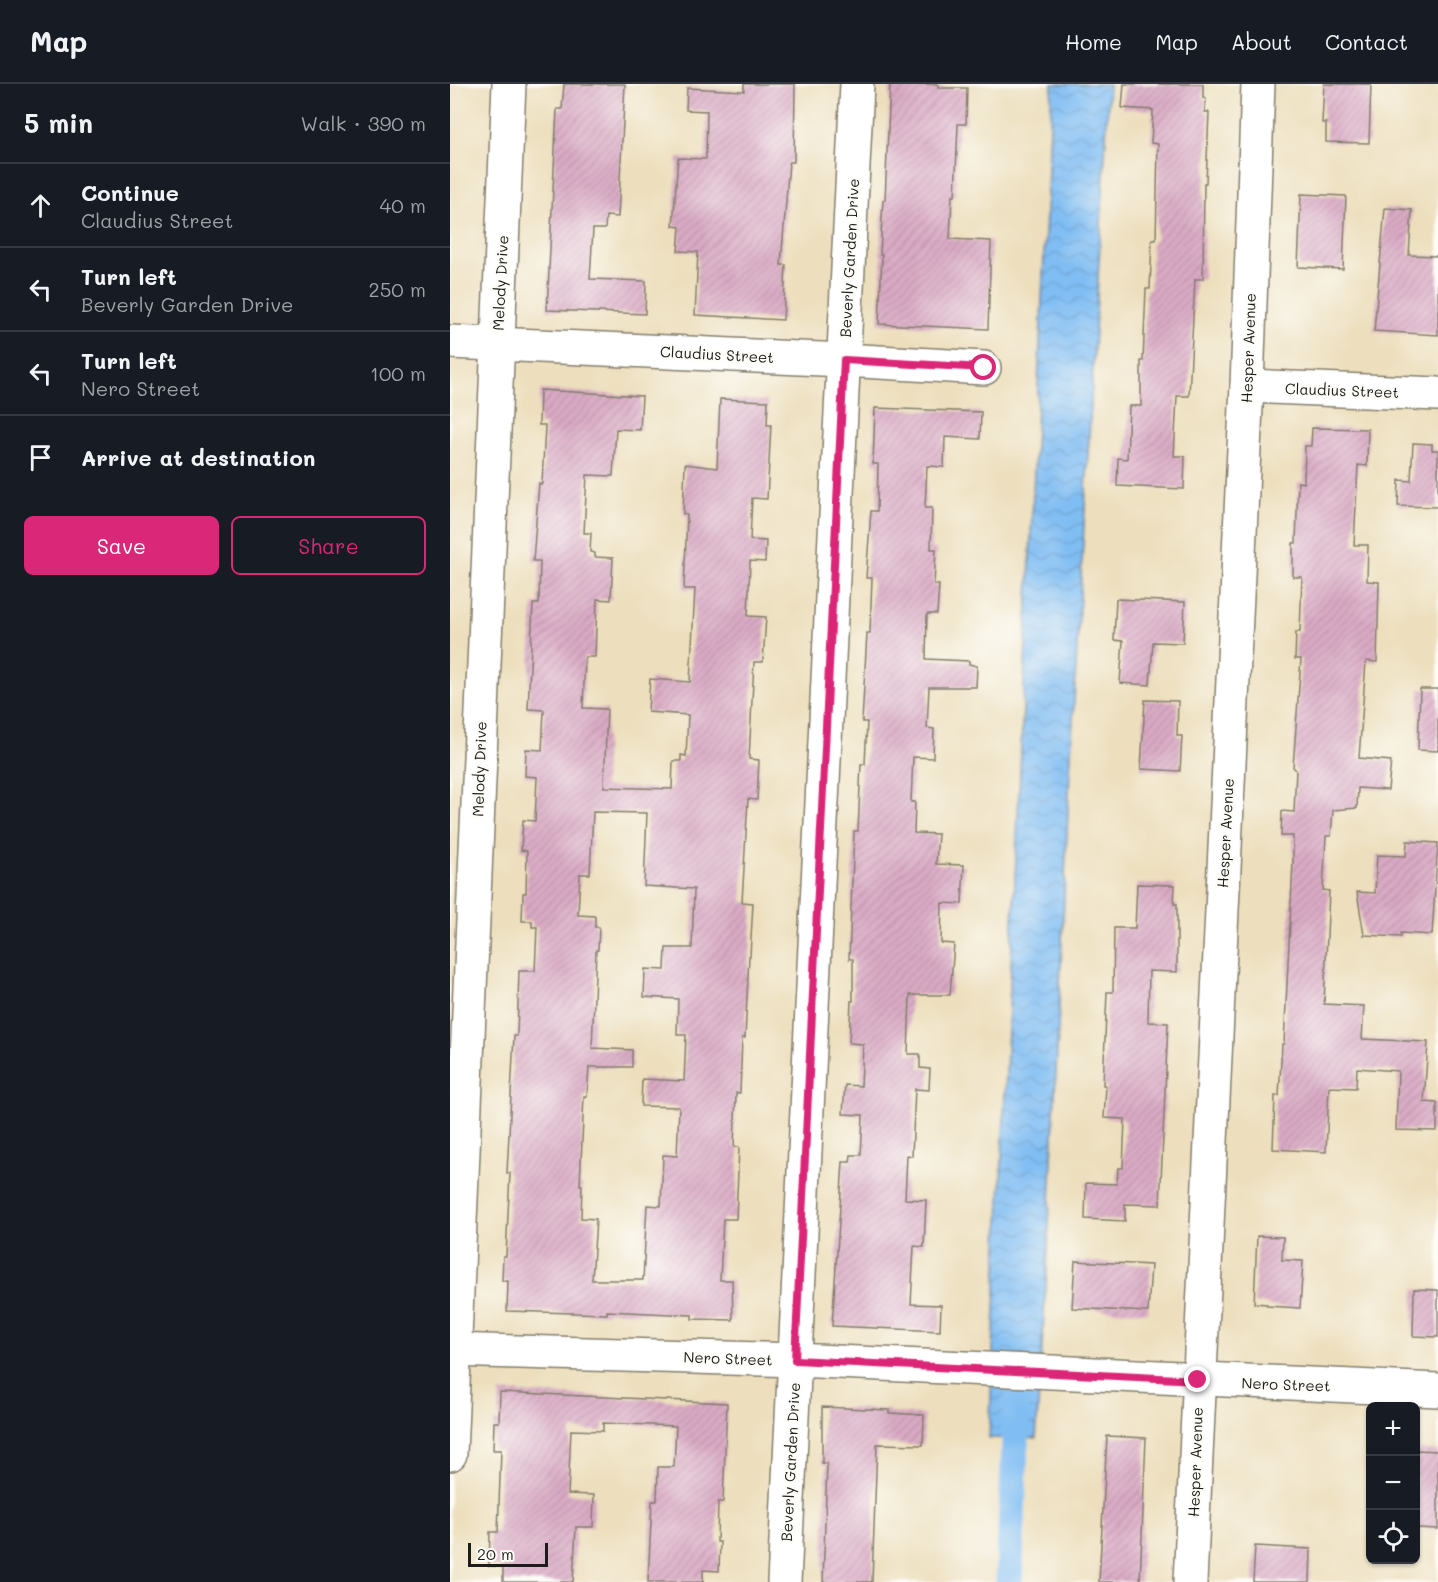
<!DOCTYPE html>
<html lang="en">
<head>
<meta charset="utf-8">
<style>
	:root { --surface:#171b24; --page:#242831; --text:#f1f3f6; --muted:#9ea1a6; --line:#363941; --accent:#db2777 }
	body { margin:0; font-family:Mali,sans-serif; background:var(--page); color:var(--text) }
	.controls { position:absolute; right:18px; bottom:18px; display:grid; overflow:hidden; border-radius:9px; box-shadow:0 2px 4px #0004 }
	.controls button { width:54px; height:54px; display:grid; place-items:center; padding:0; border:0; border-bottom:2px solid var(--line); background:var(--surface); color:var(--text); font:30px sans-serif }
	.scale { position:absolute; left:18px; bottom:15px; width:80px; box-sizing:border-box; padding-left:6px; border:3px solid #1c1c1c; border-top:0; font-size:16px; line-height:21px; white-space:nowrap; color:#1c1c1c; -webkit-text-stroke:4px #fdfcf7; paint-order:stroke }
	.stop { position:absolute; width:18px; height:18px; margin:-14px; border:4px solid #db2777; border-radius:50%; background:#fff }
	.stop.end { background:#db2777; border-color:#fff; box-shadow:0 2px 6px #0008 }
	.list { margin:0; padding:0; list-style:none }
	h2 { display:flex; justify-content:space-between; align-items:center; height:78px; margin:0; padding:0 24px; font-size:26px }
	h2 small { font-size:20px; font-weight:400; color:var(--muted) }
	.list li { display:grid; grid-template-columns:39px 1fr auto; gap:18px; align-items:center; box-sizing:border-box; height:84px; padding:0 24px; border-top:2px solid var(--line) }
	.list b { display:block; font-size:22px; white-space:nowrap }
	.list p { margin:0; font-size:20px; white-space:nowrap; color:var(--muted) }
	.list em { font-size:20px; font-style:normal; color:var(--muted) }
	.actions { display:flex; gap:12px; padding:18px 24px }
	.actions a { flex:1; padding:14px 0; border:2px solid var(--accent); border-radius:9px; text-align:center; font-size:21px; color:var(--accent) }
	.actions .main { background:var(--accent); color:#fff }
	.icon { flex:none; width:33px; height:33px; fill:none; stroke:currentColor; stroke-width:2; stroke-linecap:round; stroke-linejoin:round }
	.map { position:relative; flex:none; width:988px; height:1498px; overflow:hidden }
	header { display:flex; align-items:center; gap:36px; box-sizing:border-box; height:84px; padding:0 30px; background:var(--surface); border-bottom:2px solid var(--line) }
	header strong { font-size:28px }
	nav { display:flex; gap:33px; margin-inline-start:auto; font-size:21px }
	main { display:flex }
	aside { flex:1; background:var(--surface) }
	.map>svg:first-child { display:block }
	.water { fill:url(#water-waves); stroke:#4e6c88; stroke-width:1.5 }
	.lines { fill:none; stroke-linecap:round; stroke-linejoin:round }
	.canal { stroke:#80bdf3; stroke-width:27 }
	.building { fill:url(#building-hatch); fill-rule:evenodd }
	.minor-casing { stroke:#847e6c; stroke-width:36 }
	.minor { stroke:#fff; stroke-width:33 }
	.route { stroke:#db2777; stroke-width:8 }
	.labels { text-anchor:middle; dominant-baseline:central; stroke-width:4.5; stroke-linejoin:round; paint-order:stroke }
	.street-label { font-size:15px; fill:#1c1c1c; stroke:#fdfcf7 }
</style>
</head>
<body>
<header>
<strong>Map</strong>
<nav><a>Home</a><a>Map</a><a>About</a><a>Contact</a></nav>
</header>
<main>
<aside>
<h2>5 min<small>Walk · 390 m</small></h2>
<ul class="list">
<li><svg class="icon" aria-label="ahead" viewBox="0 0 24 24"><path d="M12 20V5M6 11l6-6 6 6"/></svg><div><b>Continue</b><p>Claudius Street</p></div><em>40 m</em></li>
<li><svg class="icon" aria-label="left" viewBox="0 0 24 24"><path d="M17 20v-9H6M10 6l-5 5 5 5"/></svg><div><b>Turn left</b><p>Beverly Garden Drive</p></div><em>250 m</em></li>
<li><svg class="icon" aria-label="left" viewBox="0 0 24 24"><path d="M17 20v-9H6M10 6l-5 5 5 5"/></svg><div><b>Turn left</b><p>Nero Street</p></div><em>100 m</em></li>
<li><svg class="icon" aria-label="arrive" viewBox="0 0 24 24"><path d="M6 21V4h12l-3 4 3 4H6"/></svg><div><b>Arrive at destination</b></div></li>
</ul>
<div class="actions"><a class="main">Save</a><a>Share</a></div>
</aside>
<div class="map">
<svg width="988" height="1498" viewBox="0 0 988 1498">
	<defs>
		<pattern id="water-waves" width="16" height="10" patternUnits="userSpaceOnUse" patternTransform="scale(1.5)"><rect width="16" height="10" fill="#80bdf3"/><path d="M0 5q4-4 8 0t8 0" fill="none" stroke="#6ea2d0"/></pattern>
		<pattern id="building-hatch" width="6" height="6" patternUnits="userSpaceOnUse" patternTransform="scale(1.5)"><rect width="6" height="6" fill="#daaac5"/><path d="M-1 1l2-2M0 6l6-6M5 7l2-2" fill="none" stroke="#ba92a9"/></pattern>
	</defs>
	<rect width="100%" height="100%" fill="#fdfcf7"/>
	<filter id="ink" filterUnits="userSpaceOnUse"><feTurbulence type="fractalNoise" baseFrequency=".0167" numOctaves="2"/><feDisplacementMap in="SourceGraphic" scale="12" xChannelSelector="R" yChannelSelector="G"/><feConvolveMatrix kernelMatrix="1 2 1 2 8 2 1 2 1" color-interpolation-filters="sRGB"/></filter>
	<filter id="wash" filterUnits="userSpaceOnUse"><feTurbulence type="fractalNoise" baseFrequency=".008" numOctaves="4" result="noise"/><feDisplacementMap in="SourceGraphic" scale="24" xChannelSelector="R" yChannelSelector="G"/><feGaussianBlur stdDeviation="1.35" result="paint"/><feColorMatrix in="noise" values="0 0 0 0 0 0 0 0 0 0 0 0 0 0 0 0 0 1.4 0 .05"/><feComposite in="paint" operator="in"/></filter>
	<g filter="url(#wash)">
		<rect width="100%" height="100%" fill="#eddfbd"/>
		<polygon class="water" points="602,0 659,0 619,706 597,1185 586,1354 539,1354"/>
		<g class="lines">
			<polyline class="canal" points="559,1498 567,1316"/>
		</g>
		<g id="blocks">
			<g class="building">
				<polygon points="114,0 175,0 168,133 156,132 155,145 143,145 140,195 196,197 195,230 97,226 107,25 112,25"/>
				<polygon points="294,0 345,0 344,78 339,78 331,181 336,181 333,236 245,231 248,168 228,167 230,143 223,142 228,74 256,75 257,27 236,26 237,4 294,7"/>
				<polygon points="440,0 488,0 488,4 517,4 516,40 508,40 505,112 502,112 500,155 541,157 538,245 429,240 432,171 430,171 433,116 435,116"/>
				<polygon points="674,0 753,0 753,14 756,15 755,28 759,28 756,99 754,99 753,195 745,195 739,312 727,312 724,372 735,372 734,405 667,402 668,374 677,375 679,322 691,322 691,277 693,277 696,205 700,205 702,156 706,156 708,60 701,59 703,26 672,24"/>
				<polygon points="874,0 921,0 919,59 876,58 876,39 872,39"/>
				<polygon points="851,110 896,112 893,185 848,183"/>
				<polygon points="935,124 962,126 959,171 988,172 988,251 924,247"/>
				<path d="M90,306L192,312L190,346L166,345L163,392L137,391L134,449H141L140,468L145,469V473L163,474L161,516L147,515L145,573H135L133,624L157,625L154,703L222,705L223,677H231V671L236,672L238,631L198,628L200,595L240,598L245,505H234L237,431L233,430L235,380L267,384L270,315L318,317L317,341H321L317,415L302,414L300,456L316,457L315,478L300,477L298,532L316,533L313,578H304L299,675L309,676L307,716L298,715L292,818L303,819L300,872H299L295,954H292L290,1009H286L284,1063H289L286,1135H273L270,1196H282L283,1236L242,1235V1231L157,1227V1230L57,1227L58,1197H52L53,1172H56L60,1089H57L64,952H67L69,887H85L87,843H82V837H72L73,809H76L77,767L71,766L73,736L85,737L87,693L75,692L76,665L92,666L94,626L78,625L83,520H89L90,477H83L89,399L92,400L95,341H89ZM143,728L197,729L194,802L244,805L242,864H216L215,886L195,885L194,913L228,915L227,951H236L234,997L192,995L191,1022L229,1023L227,1072L213,1071L211,1122L197,1121L193,1196H142L146,1135L131,1134L132,1101H130L134,1012H137L139,983H182V966L142,964L146,866H148L149,843H145V832L128,831L130,790H140Z"/>
				<polygon points="425,324 531,328 530,355 495,353 494,383 477,382 475,424 482,424 481,465 486,465 484,501 489,501 487,530 477,530 476,575 519,577 519,580 527,582 526,603 479,603 477,644 484,645 483,674 463,673 461,718 465,718 464,749 488,750 486,780 514,781 512,820 492,819 491,859 504,860 500,911 460,911 458,970 470,970 470,984 480,985 479,1006 465,1005 462,1072 457,1071 455,1115 476,1116 474,1163 464,1162 461,1220 491,1221 490,1247 382,1242 393,1078 400,1078 401,1071 411,1071 413,1031 393,1030 395,1001 411,1002 413,960 399,959 401,917 403,917 403,875 399,875 404,747 408,747 411,680 415,680 417,638 412,638 417,549 420,549 422,494 416,494 421,427 427,427 428,380 423,380"/>
				<polygon points="862,344 918,345 917,382 908,381 904,461 918,461 917,497 929,498 927,578 916,577 909,674 941,677 938,706 908,704 907,724 883,726 881,752 876,752 873,806 879,807 874,920 914,922 912,955 978,958 974,1018 987,1019 987,1047 946,1046 948,987 907,984 906,1004 879,1003 876,1068 823,1065 825,1012 829,1012 832,960 834,960 843,779 843,752 831,752 832,727 844,728 846,686 843,683 851,575 845,575 846,548 850,548 852,493 843,493 843,459 846,459 848,398 854,399 855,362 861,362"/>
				<polygon points="963,359 982,360 982,366 988,366 988,423 948,422 949,396 961,397"/>
				<polygon points="666,515 735,518 733,559 703,558 700,601 670,599 673,557 664,556"/>
				<polygon points="970,605 988,605 988,667 968,666"/>
				<polygon points="695,616 728,617 727,652 732,652 730,687 691,685"/>
				<polygon points="957,757 988,759 982,851 951,849 951,853 914,851 907,808 925,809 927,771 956,772"/>
				<polygon points="687,800 725,801 724,820 727,820 727,888 699,887 698,938 718,939 710,1121 675,1120 675,1137 635,1135 636,1099 667,1100 668,1084 673,1084 675,1035 654,1034 656,1002 653,1001 657,908 663,908 664,844 685,844"/>
				<polygon points="807,1152 833,1153 832,1176 853,1177 850,1224 817,1222 817,1220 804,1219"/>
				<polygon points="625,1177 701,1181 698,1228 622,1224"/>
				<polygon points="964,1205 988,1206 988,1253 963,1252"/>
				<polygon points="50,1308 277,1319 273,1418 268,1418 267,1458 270,1458 269,1487 253,1486 253,1498 198,1498 202,1417 207,1417 208,1383 224,1383 226,1342 153,1339 153,1347 121,1346 118,1410 144,1411 143,1443 126,1443 123,1498 53,1498 53,1483 39,1482 40,1448 48,1448 51,1366 43,1366 44,1338 49,1338"/>
				<polygon points="372,1323 439,1326 439,1329 474,1331 473,1361 427,1360 422,1498 373,1498 377,1380 372,1379"/>
				<polygon points="657,1352 696,1354 690,1498 649,1498"/>
				<polygon points="966,1366 988,1367 988,1445 966,1444"/>
				<polygon points="805,1462 861,1465 860,1498 803,1498"/>
			</g>
		</g>
	</g>
	<g filter="url(#ink)">
		<use href="#blocks" fill-opacity="0" stroke="#847e6c" stroke-width="1.5"/>
		<g class="lines">
			<g class="minor-casing">
				<g id="minor">
					<polyline points="0,258 394,276 534,284"/>
					<polyline points="797,302 988,310"/>
					<polyline points="0,1266 345,1276 988,1306"/>
					<polyline points="0,1370 59,0"/>
					<polyline points="334,1498 407,0"/>
					<polyline points="740,1498 797,302 808,0"/>
				</g>
			</g>
			<use href="#minor" class="minor"/>
		</g>
	</g>
	<g class="lines" filter="url(#ink)">
		<polyline class="route" points="534,284 394,276 345,1276 748,1296"/>
	</g>
	<g class="labels">
		<g class="street-label">
			<text transform="translate(399 174) rotate(-87)">Beverly Garden Drive</text>
			<text transform="translate(50 199) rotate(-87)">Melody Drive</text>
			<text transform="translate(798 264) rotate(-88)">Hesper Avenue</text>
			<text transform="translate(267 270) rotate(3)">Claudius Street</text>
			<text transform="translate(892 306) rotate(2)">Claudius Street</text>
			<text transform="translate(29 685) rotate(-88)">Melody Drive</text>
			<text transform="translate(775 749) rotate(-87)">Hesper Avenue</text>
			<text transform="translate(278 1274) rotate(2)">Nero Street</text>
			<text transform="translate(836 1300) rotate(2)">Nero Street</text>
			<text transform="translate(340 1378) rotate(-87)">Beverly Garden Drive</text>
			<text transform="translate(745 1378) rotate(-88)">Hesper Avenue</text>
		</g>
	</g>
</svg>
<div class="controls">
<button>+</button>
<button>−</button>
<button><svg class="icon" aria-label="locate" viewBox="0 0 24 24"><circle cx="12" cy="12" r="6"/><path d="M12 2v4M12 18v4M2 12h4M18 12h4"/></svg></button>
</div>
<div class="scale">20 m</div>
<div class="stop" style="left:534px;top:284px"></div>
<div class="stop end" style="left:748px;top:1296px"></div>
</div>
</main>
</body>
</html>
